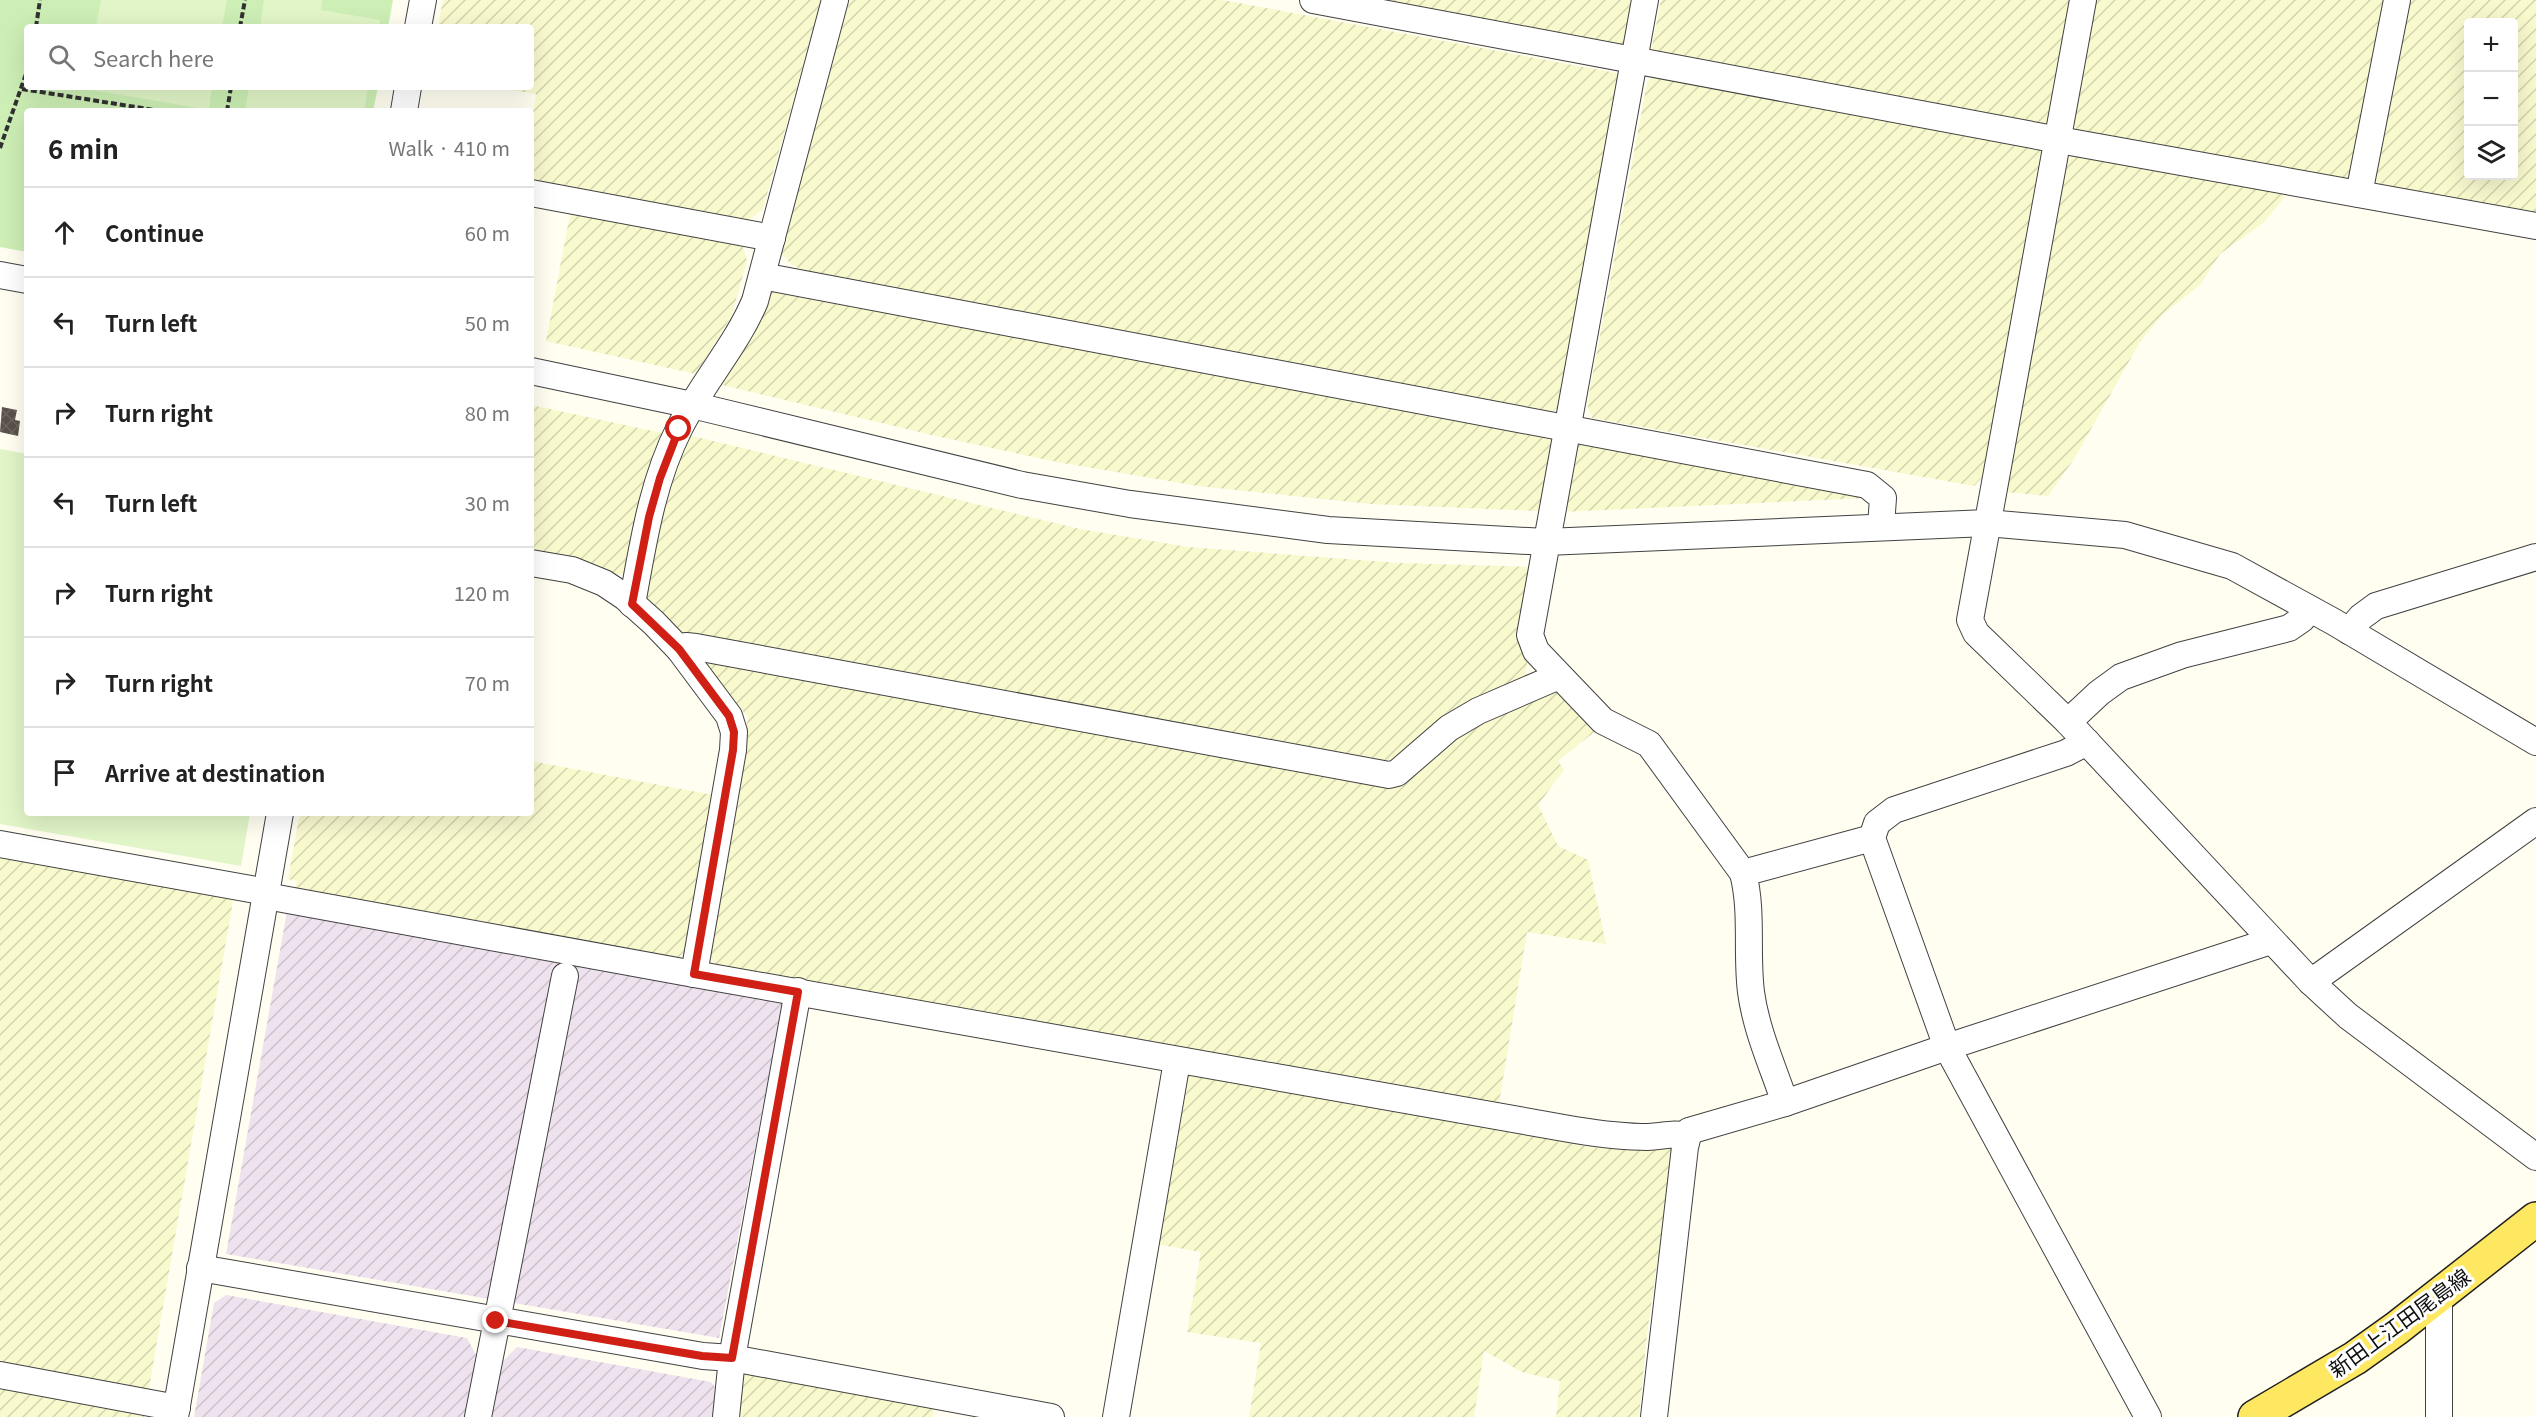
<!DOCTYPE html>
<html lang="en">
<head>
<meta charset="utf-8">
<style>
	:root { --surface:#fff; --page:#f6f6f6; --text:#222; --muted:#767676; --line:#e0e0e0 }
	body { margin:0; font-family:Georgia,"Noto Sans JP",serif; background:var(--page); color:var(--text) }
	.controls { position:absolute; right:18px; top:18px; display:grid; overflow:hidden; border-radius:6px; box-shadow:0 6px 24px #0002 }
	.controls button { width:54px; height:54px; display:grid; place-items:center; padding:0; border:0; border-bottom:2px solid var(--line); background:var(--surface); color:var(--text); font:30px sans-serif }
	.stop { position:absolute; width:18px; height:18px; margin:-14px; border:4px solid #d02016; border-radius:50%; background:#fff }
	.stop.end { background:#d02016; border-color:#fff; box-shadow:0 2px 6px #0008 }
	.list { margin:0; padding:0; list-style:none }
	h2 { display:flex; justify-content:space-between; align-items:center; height:78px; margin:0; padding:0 24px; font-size:26px }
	h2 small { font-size:20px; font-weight:400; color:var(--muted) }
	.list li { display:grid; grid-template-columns:39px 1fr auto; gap:18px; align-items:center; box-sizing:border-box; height:90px; padding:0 24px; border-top:2px solid var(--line) }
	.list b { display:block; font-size:22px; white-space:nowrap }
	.list em { font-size:20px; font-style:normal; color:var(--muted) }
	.icon { flex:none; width:33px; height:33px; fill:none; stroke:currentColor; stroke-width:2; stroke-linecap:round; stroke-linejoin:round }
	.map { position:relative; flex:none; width:2536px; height:1417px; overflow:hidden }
	.search { position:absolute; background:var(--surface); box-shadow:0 6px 24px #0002; left:24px; top:24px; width:510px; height:66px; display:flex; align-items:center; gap:15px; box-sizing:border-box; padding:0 21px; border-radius:6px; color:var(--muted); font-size:22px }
	.panel { position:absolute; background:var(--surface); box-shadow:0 6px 24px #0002; left:24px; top:108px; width:510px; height:708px; border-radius:6px }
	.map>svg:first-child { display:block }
	.industrial { fill:url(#industrial-furrows) }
	.farmland { fill:url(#farmland-furrows); fill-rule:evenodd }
	.park { fill:#cdefb5 }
	.pitch { fill:#e1f5c8 }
	.building { fill:url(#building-cross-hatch) }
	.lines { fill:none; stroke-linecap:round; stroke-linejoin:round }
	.minor-casing { stroke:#424242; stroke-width:28 }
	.major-casing { stroke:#202020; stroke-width:36 }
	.path { stroke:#313131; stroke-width:4; stroke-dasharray:6 3; stroke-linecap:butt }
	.minor { stroke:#fff; stroke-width:26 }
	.major { stroke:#ffe861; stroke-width:33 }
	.route { stroke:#d02016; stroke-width:8 }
	.labels { text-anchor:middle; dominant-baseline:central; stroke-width:6; stroke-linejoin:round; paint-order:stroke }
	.street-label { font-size:21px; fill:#0f0f0f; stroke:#fff }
</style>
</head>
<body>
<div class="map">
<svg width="2536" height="1417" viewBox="0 0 2536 1417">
	<defs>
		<pattern id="industrial-furrows" width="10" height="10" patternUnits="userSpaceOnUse" patternTransform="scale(1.5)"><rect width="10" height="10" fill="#eee2ee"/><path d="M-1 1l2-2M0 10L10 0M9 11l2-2" fill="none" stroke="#cbc1cb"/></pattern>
		<pattern id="farmland-furrows" width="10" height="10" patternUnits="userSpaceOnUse" patternTransform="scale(1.5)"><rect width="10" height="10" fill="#f8f9cd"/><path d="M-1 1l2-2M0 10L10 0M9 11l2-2" fill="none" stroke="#d3d4af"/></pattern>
		<pattern id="building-cross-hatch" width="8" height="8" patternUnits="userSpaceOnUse" patternTransform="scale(1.5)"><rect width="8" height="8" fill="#59514a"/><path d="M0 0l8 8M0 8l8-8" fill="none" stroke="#6c6560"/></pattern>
	</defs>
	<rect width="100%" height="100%" fill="#fffef1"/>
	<g class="industrial">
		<polygon points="287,911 783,1001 719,1338 226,1254"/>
		<polygon points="226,1295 467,1338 476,1355 504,1360 517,1347 711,1382 720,1393 716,1417 194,1417 214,1303"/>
	</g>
	<g class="farmland">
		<polygon points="443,0 821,0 763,209 749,220 531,179 531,125 536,94 493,87 531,87 531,27 438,27"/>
		<polygon points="850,0 1223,0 1616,73 1622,81 1562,404 1552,412 809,274 791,264 780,252 779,248"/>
		<polygon points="1359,0 1635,0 1627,41 1619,48"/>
		<polygon points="1661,0 2073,0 2051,120 2042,126 1651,51"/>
		<polygon points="2094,0 2385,0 2351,175 2346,179 2084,133 2075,128 2072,120"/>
		<path d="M2404,0H2536V216L2379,186L2372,175ZM2468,22H2514V176H2468Z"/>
		<polygon points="1653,77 2040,145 2044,154 1983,477 1974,486 1592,418 1587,405 1647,83"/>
		<polygon points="2076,153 2289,192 2263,223 2220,254 2200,285 2162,315 2140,342 2074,459 2048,496 2004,492 2066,161"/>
		<polygon points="571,209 734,239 743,247 747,261 731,317 696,374 546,341"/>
		<polygon points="773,291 1548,433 1554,440 1543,507 1537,511 1371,504 1198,486 1057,462 936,436 718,384 763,297"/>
		<polygon points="531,405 667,434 631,574 613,574 531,553"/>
		<polygon points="684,434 1080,529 1188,547 1400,563 1532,567 1527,600 1522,606 1529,654 1525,678 1479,695 1448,712 1391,761 673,632 643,595 660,506"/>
		<polygon points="1581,440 1867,491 1868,498 1561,512 1573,443"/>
		<polygon points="699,659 1400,785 1475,722 1555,689 1598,729 1558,761 1564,770 1538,805 1558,846 1588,860 1606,944 1527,932 1498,1109 715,965 708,954 748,717"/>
		<polygon points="531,761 713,795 685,951 676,960 295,889 297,881 288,879 300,813 531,813"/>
		<polygon points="0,855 234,895 144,1417 0,1417"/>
		<polygon points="1193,1071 1589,1147 1621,1150 1674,1145 1647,1334 1639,1417 1556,1417 1560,1381 1522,1372 1484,1351 1474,1417 1249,1417 1261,1343 1187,1332 1201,1252 1156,1244 1185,1076"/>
		<polygon points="749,1370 935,1403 933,1417 733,1417 738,1377"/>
	</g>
	<polygon class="park" points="0,0 393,0 388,27 27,27 27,87 378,87 373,111 27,111 27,252 0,247"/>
	<g class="pitch">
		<polygon points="101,0 227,0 222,27 96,27"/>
		<polygon points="264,0 322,0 321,10 380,20 379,27 260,27"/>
		<polygon points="86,87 212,87 209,110 86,89"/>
		<polygon points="249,87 368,87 364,111 245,111"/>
		<polygon points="0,449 27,454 27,813 250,813 241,866 0,824"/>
	</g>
	<polygon class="building" points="2,407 17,410 15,420 20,421 18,436 0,432"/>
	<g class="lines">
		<g class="minor-casing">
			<g id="minor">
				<polyline points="1313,0 2059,140 2536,226"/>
				<path d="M1645,0L1530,635L1536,651L1603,721L1649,744L1743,873C1753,912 1746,952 1751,992C1756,1030 1773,1067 1785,1103"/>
				<polyline points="2083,0 1970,620 1976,633 2068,722 2311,982 2348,1016 2536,1157"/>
				<polyline points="418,27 423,0"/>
				<polyline points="404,111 408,87"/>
				<polyline points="531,193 772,238"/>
				<polyline points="2359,194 2397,0"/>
				<polyline points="0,275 27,280"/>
				<polyline points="762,276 1867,485 1883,498 1881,526"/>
				<polyline points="531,371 692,405 1022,485 1130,504 1328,530 1546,542 1987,523 2125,535 2232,566 2334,622 2536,742"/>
				<polyline points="531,563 572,570 604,583 625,597 654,623 679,649 729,716 734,732 733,750 694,974"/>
				<path d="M632,604C643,544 652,482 680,427C702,383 736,346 755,301L835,0"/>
				<polyline points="2349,631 2361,617 2376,606 2536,557"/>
				<polyline points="679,649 686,646 696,647 1389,775 1397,773 1449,728 1478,711 1559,676"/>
				<polyline points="2068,722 2099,693 2121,677 2182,655 2289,628 2302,619 2310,609"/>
				<polyline points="2087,742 2066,753 1894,810 1877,823 1872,838 1947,1047 2148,1417"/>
				<polyline points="0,844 267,892"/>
				<polyline points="1743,873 1872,838"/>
				<path d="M266,896L694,974L1575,1130C1600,1134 1623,1137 1648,1137C1661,1137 1674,1132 1687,1136"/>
				<polyline points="2311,982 2536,821"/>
				<polyline points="200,1268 703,1356 732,1358 1051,1417"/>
				<polyline points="0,1375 177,1408"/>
				<polyline points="175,1417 280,813"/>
				<polyline points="478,1417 565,976"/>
				<polyline points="726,1417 732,1358 798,991"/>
				<polyline points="1116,1417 1177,1061"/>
				<polyline points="1654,1417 1685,1147 1689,1131 1785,1103 1947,1047 2271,941"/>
				<polyline points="2439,1417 2439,1295"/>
			</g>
		</g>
		<g class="major-casing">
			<polyline id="major" points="2255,1417 2355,1358 2397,1328 2536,1219"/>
		</g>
		<g class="path">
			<polyline points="36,27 40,0"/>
			<polyline points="240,27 245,0"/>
			<polyline points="22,89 161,111"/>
			<polyline points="227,111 231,87"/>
			<polyline points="0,148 27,71"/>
		</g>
		<use href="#minor" class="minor"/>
		<use href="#major" class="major"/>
	</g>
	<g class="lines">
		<polyline class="route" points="496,1321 702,1356 732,1358 798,992 694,974 733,750 734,732 729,716 679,649 632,604 649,517 660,478 679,429"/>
	</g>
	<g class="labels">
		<g class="street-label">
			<text transform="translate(2399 1322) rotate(-36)">新田上江田尾島線</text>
		</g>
	</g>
</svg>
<div class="controls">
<button>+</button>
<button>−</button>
<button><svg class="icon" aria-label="layers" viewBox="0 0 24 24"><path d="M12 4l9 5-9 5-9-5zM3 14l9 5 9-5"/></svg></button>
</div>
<div class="stop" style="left:679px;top:429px"></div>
<div class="stop end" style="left:496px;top:1321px"></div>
<div class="search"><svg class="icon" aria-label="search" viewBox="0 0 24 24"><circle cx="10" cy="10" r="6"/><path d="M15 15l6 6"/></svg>Search here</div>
<section class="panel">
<h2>6 min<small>Walk · 410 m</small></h2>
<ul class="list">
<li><svg class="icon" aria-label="ahead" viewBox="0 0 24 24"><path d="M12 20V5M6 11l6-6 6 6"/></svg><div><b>Continue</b></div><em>60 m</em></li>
<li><svg class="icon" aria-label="left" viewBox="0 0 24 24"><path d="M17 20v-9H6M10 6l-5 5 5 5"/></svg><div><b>Turn left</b></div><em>50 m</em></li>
<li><svg class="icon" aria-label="right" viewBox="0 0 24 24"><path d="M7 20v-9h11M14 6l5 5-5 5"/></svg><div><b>Turn right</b></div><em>80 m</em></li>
<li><svg class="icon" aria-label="left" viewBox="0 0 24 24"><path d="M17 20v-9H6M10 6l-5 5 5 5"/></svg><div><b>Turn left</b></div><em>30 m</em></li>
<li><svg class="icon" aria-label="right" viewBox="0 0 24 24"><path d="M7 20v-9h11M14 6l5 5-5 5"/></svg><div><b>Turn right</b></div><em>120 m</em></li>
<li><svg class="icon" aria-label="right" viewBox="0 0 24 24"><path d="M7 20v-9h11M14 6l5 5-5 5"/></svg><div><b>Turn right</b></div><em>70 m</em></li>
<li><svg class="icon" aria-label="arrive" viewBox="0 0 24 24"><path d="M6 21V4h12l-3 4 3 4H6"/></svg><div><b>Arrive at destination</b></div></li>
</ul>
</section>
</div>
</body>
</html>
